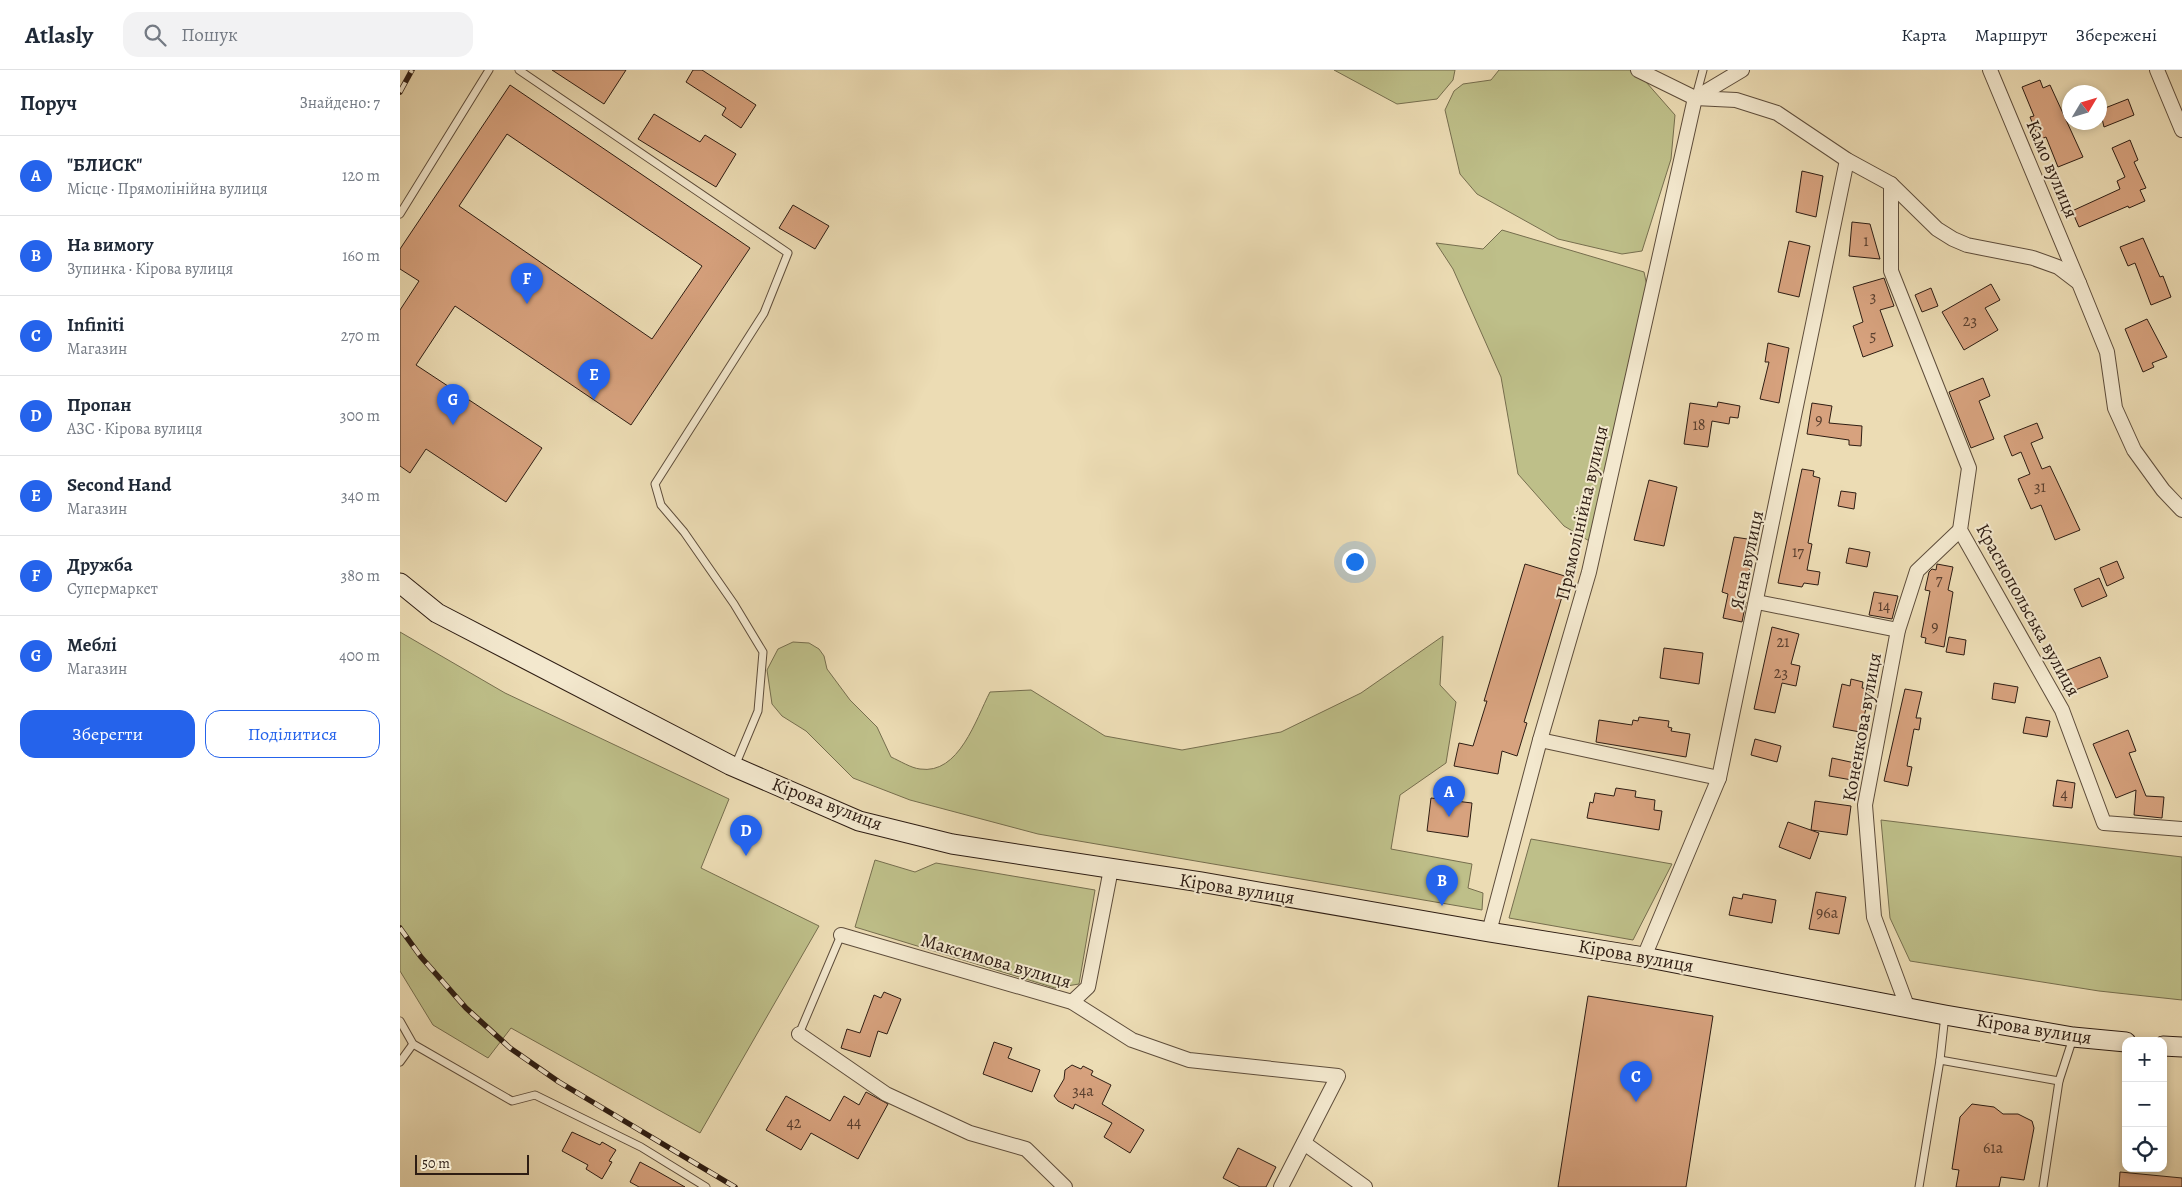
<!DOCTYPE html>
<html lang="uk">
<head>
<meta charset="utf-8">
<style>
	:root { --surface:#fff; --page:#f2f2f3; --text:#1f2937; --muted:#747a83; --line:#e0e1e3; --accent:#2563eb }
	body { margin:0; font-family:Alegreya,serif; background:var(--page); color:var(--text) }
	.controls { position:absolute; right:15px; bottom:15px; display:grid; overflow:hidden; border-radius:10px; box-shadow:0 2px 8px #0003 }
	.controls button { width:45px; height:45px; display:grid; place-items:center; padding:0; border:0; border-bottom:1px solid var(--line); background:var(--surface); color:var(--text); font:25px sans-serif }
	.compass { position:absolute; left:1662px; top:15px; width:45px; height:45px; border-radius:50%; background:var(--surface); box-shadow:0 2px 8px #0003; rotate:52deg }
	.scale { position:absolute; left:15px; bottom:12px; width:114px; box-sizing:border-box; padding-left:5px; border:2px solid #2e1d13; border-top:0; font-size:14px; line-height:18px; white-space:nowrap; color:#2e1d13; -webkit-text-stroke:4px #f3e8ce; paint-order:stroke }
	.you { position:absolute; left:954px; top:491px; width:18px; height:18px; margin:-12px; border:4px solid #fff; border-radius:50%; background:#1a73e8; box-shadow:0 0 0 8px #1a73e833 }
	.badge { display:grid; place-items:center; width:32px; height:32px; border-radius:50%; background:var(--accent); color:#fff; font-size:16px; font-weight:700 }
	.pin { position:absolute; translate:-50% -41px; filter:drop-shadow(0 1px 2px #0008) }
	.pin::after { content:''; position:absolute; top:26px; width:18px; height:15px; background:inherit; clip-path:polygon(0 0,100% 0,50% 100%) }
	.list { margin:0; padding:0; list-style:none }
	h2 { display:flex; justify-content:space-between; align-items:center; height:65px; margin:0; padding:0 20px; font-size:21px }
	h2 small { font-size:16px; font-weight:400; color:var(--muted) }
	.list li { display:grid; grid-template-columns:32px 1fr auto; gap:15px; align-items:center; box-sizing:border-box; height:80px; padding:0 20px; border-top:1px solid var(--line) }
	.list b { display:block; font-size:19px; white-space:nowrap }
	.list p { margin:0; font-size:16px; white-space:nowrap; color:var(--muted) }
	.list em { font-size:16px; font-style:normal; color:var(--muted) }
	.actions { display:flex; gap:10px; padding:15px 20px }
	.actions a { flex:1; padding:11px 0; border:1px solid var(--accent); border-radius:15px; text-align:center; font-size:18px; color:var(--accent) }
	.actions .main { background:var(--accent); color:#fff }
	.icon { flex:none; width:28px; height:28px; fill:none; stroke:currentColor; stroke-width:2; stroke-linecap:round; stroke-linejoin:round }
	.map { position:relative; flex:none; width:1782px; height:1117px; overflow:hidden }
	header { display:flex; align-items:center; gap:30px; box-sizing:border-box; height:70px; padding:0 25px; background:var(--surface); border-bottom:1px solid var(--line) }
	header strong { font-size:24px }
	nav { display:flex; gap:28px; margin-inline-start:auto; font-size:18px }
	.search { width:350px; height:45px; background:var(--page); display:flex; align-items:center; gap:12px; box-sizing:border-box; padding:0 18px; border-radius:15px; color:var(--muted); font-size:19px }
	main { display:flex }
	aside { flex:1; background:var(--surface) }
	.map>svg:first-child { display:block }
	.green { fill:#bebf89; stroke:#766e4e }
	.building { fill:#d7a27e; stroke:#2e1d13; fill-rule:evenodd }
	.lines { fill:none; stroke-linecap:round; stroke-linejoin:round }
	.lane-casing { stroke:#5e4d3b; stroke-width:9 }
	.street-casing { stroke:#5e4d3b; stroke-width:16 }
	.secondary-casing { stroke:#2e1d13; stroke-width:21 }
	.lane { stroke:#f3e8ce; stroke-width:7 }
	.street { stroke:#f3e8ce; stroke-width:14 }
	.secondary { stroke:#f3e8ce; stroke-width:19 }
	.rail-casing { stroke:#2e1d13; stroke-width:5.5 }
	.rail { stroke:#f3e8ce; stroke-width:4; stroke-dasharray:11; stroke-linecap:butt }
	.labels { text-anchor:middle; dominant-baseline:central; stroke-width:4; stroke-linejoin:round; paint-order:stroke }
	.number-label { font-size:16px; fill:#583e2e }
	.street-label { font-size:19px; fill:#2e1d13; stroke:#f3e8ce }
</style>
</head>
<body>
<header>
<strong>Atlasly</strong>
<div class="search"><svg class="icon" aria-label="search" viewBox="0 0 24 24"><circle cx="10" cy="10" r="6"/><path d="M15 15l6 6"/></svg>Пошук</div>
<nav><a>Карта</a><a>Маршрут</a><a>Збережені</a></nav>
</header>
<main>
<aside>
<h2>Поруч<small>Знайдено: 7</small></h2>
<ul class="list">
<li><span class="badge">A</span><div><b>&quot;БЛИСК&quot;</b><p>Місце · Прямолінійна вулиця</p></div><em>120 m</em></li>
<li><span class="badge">B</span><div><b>На вимогу</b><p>Зупинка · Кірова вулиця</p></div><em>160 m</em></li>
<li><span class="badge">C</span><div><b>Infiniti</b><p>Магазин</p></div><em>270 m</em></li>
<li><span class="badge">D</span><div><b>Пропан</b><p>АЗС · Кірова вулиця</p></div><em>300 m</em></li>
<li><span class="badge">E</span><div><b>Second Hand</b><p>Магазин</p></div><em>340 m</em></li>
<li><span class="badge">F</span><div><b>Дружба</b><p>Супермаркет</p></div><em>380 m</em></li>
<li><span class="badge">G</span><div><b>Меблі</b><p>Магазин</p></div><em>400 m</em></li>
</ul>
<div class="actions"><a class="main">Зберегти</a><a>Поділитися</a></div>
</aside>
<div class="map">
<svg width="1782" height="1117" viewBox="0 0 1782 1117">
	<rect width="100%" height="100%" fill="#ecdcb4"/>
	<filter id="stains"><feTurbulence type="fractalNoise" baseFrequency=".004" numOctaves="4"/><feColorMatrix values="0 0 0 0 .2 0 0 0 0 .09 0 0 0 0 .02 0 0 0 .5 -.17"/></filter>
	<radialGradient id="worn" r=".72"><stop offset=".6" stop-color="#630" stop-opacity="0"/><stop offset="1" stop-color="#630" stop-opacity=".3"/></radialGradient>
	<g class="green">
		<polygon points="934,0 1055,0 1053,10 1037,29 997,34"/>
		<polygon points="1099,0 1231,0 1239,4 1275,45 1271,89 1242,181 1222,184 1158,169 1077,124 1060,104 1045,40 1054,21 1063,14 1091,10"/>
		<polygon points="1102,160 1244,202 1247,216 1191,472 1164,456 1118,404 1101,307 1053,199 1036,173 1083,179"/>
		<polygon points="0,562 105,623 329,729 301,798 419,856 300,1063 111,958 88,988 33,955 0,901"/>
		<path d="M1043,566L1040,615L1056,632L1046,693L1000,725L991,779L1072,794L1068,818L1083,823L1082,840L638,764L510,730L453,708L406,661L382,646L372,634L367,600L378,579L393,572L409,573L419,579L424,586L427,599L450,630L477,657L491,687C500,691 511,698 520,699C559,705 576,649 590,622L631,620L705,666L782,680L881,662L961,623Z"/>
		<polygon points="1481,750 1782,787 1782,930 1699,921 1510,891 1490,848"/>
		<polygon points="1131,769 1272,794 1233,870 1109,848"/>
		<polygon points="475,790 515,802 536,793 695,820 679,914 655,918 455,857"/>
	</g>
	<g class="building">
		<polygon points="152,0 226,0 204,34"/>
		<polygon points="293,0 302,0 356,35 341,58 322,45 326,38 286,12"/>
		<polygon points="1640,10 1643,18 1650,15 1683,87 1658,97 1646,67 1639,70 1630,47 1634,46 1622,17"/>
		<path d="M110,15L350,178L231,355L55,236L16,295L142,378L106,432L26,379L10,403L0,396V240L19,211L0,199V179ZM107,64L302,196L252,269L59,136Z"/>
		<polygon points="1728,29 1734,45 1704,57 1700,40"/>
		<polygon points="254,44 300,72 305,65 336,84 316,117 238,69"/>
		<polygon points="1730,70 1738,90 1734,92 1746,118 1740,120 1745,131 1729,138 1728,136 1679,157 1672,141 1720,119 1717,111 1725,107 1712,78"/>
		<polygon points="1402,101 1423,106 1416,147 1396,142"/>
		<polygon points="393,135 429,156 415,179 379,158"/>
		<polygon points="1452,152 1470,154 1480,189 1449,186"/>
		<polygon points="1743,168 1760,207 1763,206 1771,227 1751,235 1735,193 1728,196 1720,177"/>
		<polygon points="1389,171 1410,176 1399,227 1378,222"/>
		<polygon points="1484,208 1494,236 1480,240 1493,276 1463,287 1453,256 1463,252 1453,217"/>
		<polygon points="1591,214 1600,230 1585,238 1598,260 1564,280 1542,242"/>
		<polygon points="1531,218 1538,236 1522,242 1515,225"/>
		<polygon points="1747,249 1767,287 1752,293 1754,297 1743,302 1725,259"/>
		<polygon points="1368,273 1389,278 1379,333 1360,329 1369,292 1365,292"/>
		<polygon points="1583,308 1590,326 1579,331 1594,369 1571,378 1549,322"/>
		<polygon points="1318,332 1340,336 1338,348 1330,347 1329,354 1312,351 1308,377 1284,374 1290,333 1317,337"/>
		<polygon points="1412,333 1432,336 1429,353 1462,356 1461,376 1449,375 1449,370 1407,364"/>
		<polygon points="1637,353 1643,368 1631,373 1642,399 1650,396 1680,460 1655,470 1641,435 1631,439 1618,409 1630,404 1621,382 1612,386 1604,366"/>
		<polygon points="1402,399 1414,401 1413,406 1420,408 1408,473 1412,474 1407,500 1420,502 1418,515 1404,513 1402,517 1378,513"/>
		<polygon points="1249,410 1277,417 1264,476 1234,470"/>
		<polygon points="1441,421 1456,423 1454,439 1438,436"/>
		<polygon points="1334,467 1354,470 1350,497 1341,531 1346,532 1342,552 1323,548 1328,524 1322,522"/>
		<polygon points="1449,478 1470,482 1467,497 1446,493"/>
		<polygon points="1717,491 1724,508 1707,516 1700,498"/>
		<polygon points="1125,494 1168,507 1124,652 1127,653 1117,686 1102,681 1098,704 1054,696 1059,673 1073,676 1087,631 1084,631"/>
		<polygon points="1537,494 1553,497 1548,520 1553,522 1544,577 1525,573 1526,568 1521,567 1530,521 1525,520 1529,502 1532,499 1536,500"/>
		<polygon points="1699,508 1707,526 1682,537 1674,519"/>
		<polygon points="1474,522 1498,526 1492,549 1469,545"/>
		<polygon points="1372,557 1399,564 1391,594 1400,596 1396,616 1382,613 1375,643 1354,639"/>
		<polygon points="1549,567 1566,570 1564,585 1546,582"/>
		<polygon points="1264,578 1303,583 1299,614 1260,608"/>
		<polygon points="1700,587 1708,607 1673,621 1665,601"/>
		<polygon points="1451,609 1463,612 1462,618 1471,619 1460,662 1433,657 1442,614 1450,616"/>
		<polygon points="1594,613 1618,617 1615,633 1592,629"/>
		<polygon points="1505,619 1522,622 1516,648 1521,648 1519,660 1514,659 1507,696 1512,697 1508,716 1484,711"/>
		<polygon points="1239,647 1269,651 1268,657 1272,658 1271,661 1290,664 1286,687 1196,672 1199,650 1232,655 1233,650 1238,651"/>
		<polygon points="1626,647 1650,651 1647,667 1623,663"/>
		<polygon points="1728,660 1736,681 1729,683 1746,726 1764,727 1762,748 1734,745 1736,720 1716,728 1693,674"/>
		<polygon points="1355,669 1381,676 1377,692 1351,685"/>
		<polygon points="1432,688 1455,693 1452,710 1429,706"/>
		<polygon points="1657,710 1675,713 1672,738 1653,736"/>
		<polygon points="1216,718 1236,721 1235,727 1255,730 1254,740 1262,741 1259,760 1187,748 1190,732 1193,733 1195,723 1214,726"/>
		<polygon points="1031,728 1072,733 1068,767 1027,761"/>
		<polygon points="1415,731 1451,736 1447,765 1411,760"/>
		<polygon points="1388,752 1419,763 1410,789 1379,777"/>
		<polygon points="1416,822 1446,827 1439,864 1409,859"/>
		<polygon points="1343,824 1376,830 1372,853 1329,845 1333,827 1342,829"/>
		<polygon points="484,922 501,929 487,964 478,961 470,987 441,978 447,959 460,963 474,925 481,928"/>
		<polygon points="1188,926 1313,946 1286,1117 1158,1117"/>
		<polygon points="594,972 612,978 608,988 640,1000 632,1022 583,1004"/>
		<polygon points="672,995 681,999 683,996 693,1001 691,1005 711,1015 702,1034 744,1060 730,1083 704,1067 712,1053 675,1034 673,1039 658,1031 654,1026 664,1009 665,1000"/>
		<polygon points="466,1022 488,1034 458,1089 411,1063 401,1080 366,1060 386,1026 430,1051 444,1026 459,1035"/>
		<polygon points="1572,1034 1594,1037 1603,1044 1618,1044 1632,1051 1634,1058 1624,1110 1601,1107 1599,1117 1556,1117 1559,1100 1552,1099 1560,1047"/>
		<polygon points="172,1062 200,1075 202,1072 216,1080 209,1091 212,1092 202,1109 186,1099 188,1095 162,1081"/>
		<polygon points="838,1078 876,1097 866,1117 840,1117 823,1108"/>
		<polygon points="240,1092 255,1100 285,1117 239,1117 230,1112"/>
		<polygon points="1720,1102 1782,1108 1782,1117 1719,1117"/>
	</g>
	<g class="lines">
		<g class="lane-casing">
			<g id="lane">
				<polyline points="119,0 388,183 364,243 255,414 261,435 284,462 334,534 363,582 358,641 335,696"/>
				<polyline points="1296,26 1303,0"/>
				<polyline points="0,144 89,0"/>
				<polyline points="0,951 13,974 112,1031 135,1025 241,1077 306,1117"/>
				<polyline points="399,964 441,865"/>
				<polyline points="1540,990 1545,945"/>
				<polyline points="0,992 13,974"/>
				<polyline points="1519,1117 1540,990 1659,1011"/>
				<polyline points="1643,1117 1659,1011 1673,968"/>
			</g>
		</g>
		<g class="street-casing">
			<g id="street">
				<polyline points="1238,0 1295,28 1336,30 1377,43 1447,90 1491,114 1537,159 1553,169 1567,175 1633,188 1658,197 1679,213 1707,282 1715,338 1734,380 1763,420 1782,440"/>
				<polyline points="1590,0 1679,213"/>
				<polyline points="1757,0 1782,60"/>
				<polyline points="1295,28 1342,0"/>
				<polyline points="1491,114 1491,201 1569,398 1560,460 1662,640 1704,753 1782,759"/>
				<polyline points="1357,532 1498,560"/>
				<polyline points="1140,670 1319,708"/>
				<polyline points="1089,862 1140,670 1189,502 1295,28"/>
				<polyline points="441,865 672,932 732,970 789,990 938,1006 881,1117"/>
				<polyline points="1244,887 1319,708 1447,90"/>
				<polyline points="672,932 688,917 711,799"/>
				<polyline points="1507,936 1474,847 1465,735 1498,560 1517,501 1560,460"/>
				<polyline points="399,964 486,1024 570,1063 626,1079 665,1117"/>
				<polyline points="904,1073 965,1117"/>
			</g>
		</g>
		<g class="secondary-casing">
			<g id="secondary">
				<polyline points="0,513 37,543 330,695 459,751 552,774 801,812 1089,862 1244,887 1545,945 1673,967 1726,972"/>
				<polyline points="1763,976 1782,977"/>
			</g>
		</g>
		<use href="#lane" class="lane"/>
		<use href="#street" class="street"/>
		<use href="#secondary" class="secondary"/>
		<g class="rail-casing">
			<g id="rail">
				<polyline points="0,22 12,0"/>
				<polyline points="0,858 21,887 66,938 110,978 159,1012 335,1117"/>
			</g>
		</g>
		<use href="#rail" class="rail"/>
	</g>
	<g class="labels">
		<g class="number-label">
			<text x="1466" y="171">1</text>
			<text x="1473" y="227">3</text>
			<text x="1570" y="251">23</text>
			<text x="1473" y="266">5</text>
			<text x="1419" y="350">9</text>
			<text x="1299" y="355">18</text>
			<text x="1640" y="417">31</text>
			<text x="1398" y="482">17</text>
			<text x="1539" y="510">7</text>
			<text x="1484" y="536">14</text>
			<text x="1535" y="557">9</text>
			<text x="1383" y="572">21</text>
			<text x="1381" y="603">23</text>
			<text x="1664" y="724">4</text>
			<text x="1427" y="843">96а</text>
			<text x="683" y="1021">34а</text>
			<text x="454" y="1052">44</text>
			<text x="394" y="1053">42</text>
			<text x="1593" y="1078">61а</text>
		</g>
		<g class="street-label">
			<text transform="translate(1652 99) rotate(67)">Камо вулиця</text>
			<text transform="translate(1182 443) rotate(-77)">Прямолінійна вулиця</text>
			<text transform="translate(1347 490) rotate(-78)">Ясна вулиця</text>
			<text transform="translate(1628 540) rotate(61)">Краснопольська вулиця</text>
			<text transform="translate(1462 657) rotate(-80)">Коненкова вулиця</text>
			<text transform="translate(427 734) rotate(21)">Кірова вулиця</text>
			<text transform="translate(837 819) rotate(9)">Кірова вулиця</text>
			<text transform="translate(1236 886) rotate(10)">Кірова вулиця</text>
			<text transform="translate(596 891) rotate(16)">Максимова вулиця</text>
			<text transform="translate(1634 959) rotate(9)">Кірова вулиця</text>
		</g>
	</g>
	<rect width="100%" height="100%" filter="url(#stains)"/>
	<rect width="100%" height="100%" fill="url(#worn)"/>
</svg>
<div class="controls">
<button>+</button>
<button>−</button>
<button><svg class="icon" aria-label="locate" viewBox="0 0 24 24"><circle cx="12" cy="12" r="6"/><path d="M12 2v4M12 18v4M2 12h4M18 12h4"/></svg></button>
</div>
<svg class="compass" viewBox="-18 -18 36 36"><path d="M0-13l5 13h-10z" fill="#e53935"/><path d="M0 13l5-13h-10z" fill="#747a83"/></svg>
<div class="scale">50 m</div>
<div class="you"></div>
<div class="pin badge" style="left:1049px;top:747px">A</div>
<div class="pin badge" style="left:1042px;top:836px">B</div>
<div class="pin badge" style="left:1236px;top:1032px">C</div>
<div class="pin badge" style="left:346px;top:786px">D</div>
<div class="pin badge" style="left:194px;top:330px">E</div>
<div class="pin badge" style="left:127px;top:234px">F</div>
<div class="pin badge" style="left:53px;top:355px">G</div>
</div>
</main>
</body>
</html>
